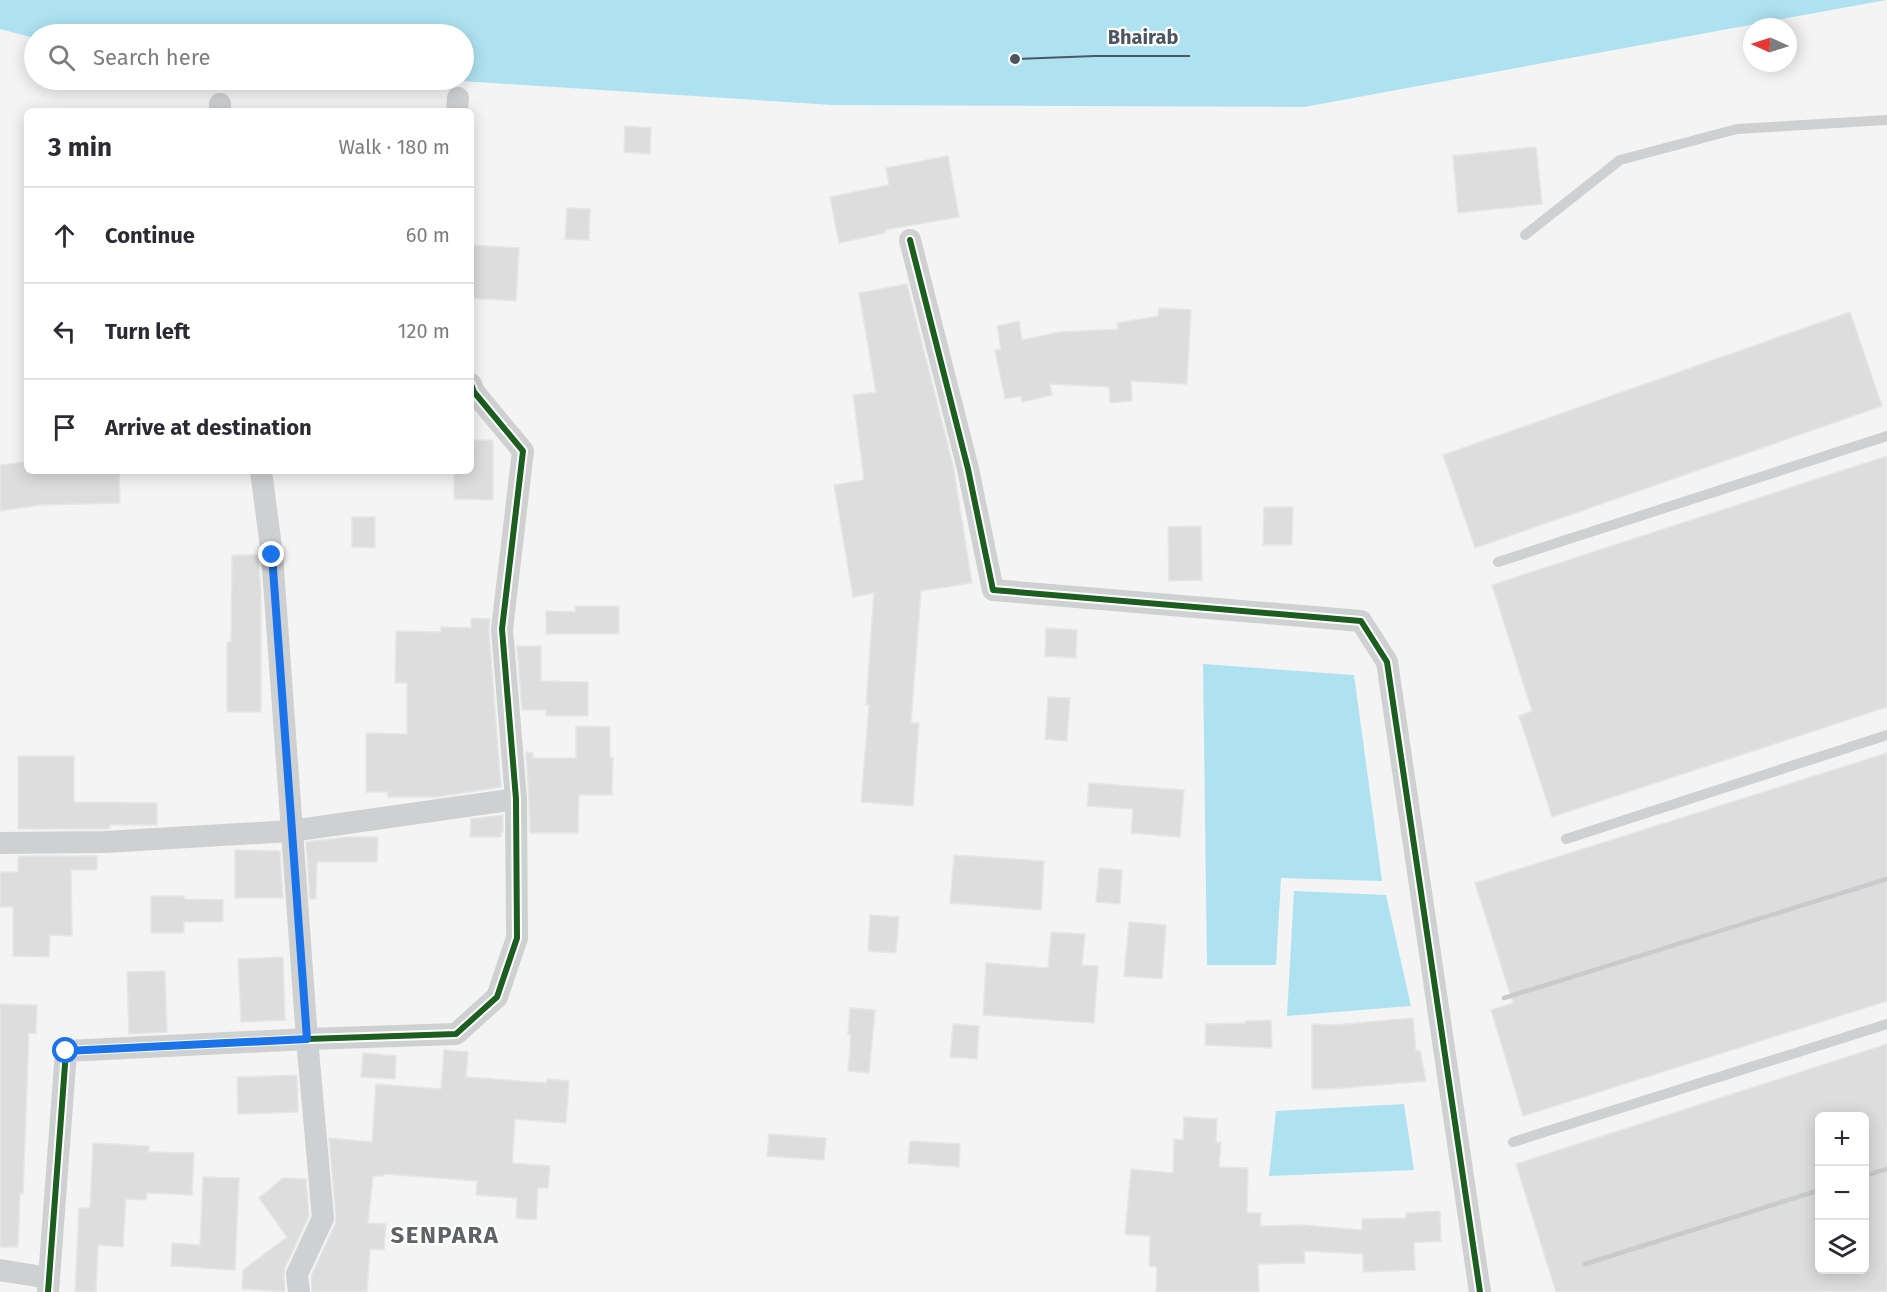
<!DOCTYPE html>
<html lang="en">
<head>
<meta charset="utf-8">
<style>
	:root { --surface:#fff; --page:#f2f2f3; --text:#2b2b33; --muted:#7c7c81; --line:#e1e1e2 }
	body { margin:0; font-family:"Fira Sans",sans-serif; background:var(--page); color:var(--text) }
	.controls { position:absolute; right:18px; bottom:18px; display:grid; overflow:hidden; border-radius:9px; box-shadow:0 3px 15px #0003 }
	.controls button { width:54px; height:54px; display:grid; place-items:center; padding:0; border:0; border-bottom:2px solid var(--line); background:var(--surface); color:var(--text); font:30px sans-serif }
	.compass { position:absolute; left:1743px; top:18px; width:54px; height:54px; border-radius:50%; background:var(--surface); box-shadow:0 3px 15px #0003; rotate:273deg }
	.stop { position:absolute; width:18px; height:18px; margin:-14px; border:4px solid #1a73e8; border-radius:50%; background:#fff }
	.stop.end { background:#1a73e8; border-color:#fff; box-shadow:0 2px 6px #0008 }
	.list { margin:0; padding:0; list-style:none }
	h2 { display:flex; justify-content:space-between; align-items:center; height:78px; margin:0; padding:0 24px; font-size:26px }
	h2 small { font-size:20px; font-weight:400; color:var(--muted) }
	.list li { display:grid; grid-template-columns:39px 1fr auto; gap:18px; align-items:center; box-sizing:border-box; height:96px; padding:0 24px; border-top:2px solid var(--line) }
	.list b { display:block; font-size:22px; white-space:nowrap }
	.list em { font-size:20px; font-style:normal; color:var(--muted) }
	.icon { flex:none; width:33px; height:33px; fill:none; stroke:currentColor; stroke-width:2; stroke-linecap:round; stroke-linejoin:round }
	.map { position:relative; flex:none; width:1887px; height:1292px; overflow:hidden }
	.search { position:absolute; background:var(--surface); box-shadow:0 3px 15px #0003; left:24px; top:24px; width:450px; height:66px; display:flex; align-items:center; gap:15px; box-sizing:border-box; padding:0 21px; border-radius:33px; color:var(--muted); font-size:22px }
	.panel { position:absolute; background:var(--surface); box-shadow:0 3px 15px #0003; left:24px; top:108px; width:450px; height:366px; border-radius:9px }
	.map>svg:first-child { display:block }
	.water { fill:#aee2f0 }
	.building { fill:#ddddde; stroke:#e5e6e7; stroke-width:1.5; fill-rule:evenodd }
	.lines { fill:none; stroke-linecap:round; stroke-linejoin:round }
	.service { stroke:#ced0d2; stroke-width:10 }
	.minor { stroke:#ced0d2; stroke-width:22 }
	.rail { stroke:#c9cacc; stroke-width:4.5 }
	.cycleway-casing { stroke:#fff; stroke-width:10 }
	.cycleway { stroke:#1b5e20; stroke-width:6 }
	.route { stroke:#1a73e8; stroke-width:8 }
	.labels { text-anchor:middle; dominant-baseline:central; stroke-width:4.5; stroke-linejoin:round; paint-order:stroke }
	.district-label { font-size:24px; font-weight:bold; letter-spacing:1.5px; fill:#5f6368; stroke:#fff }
	.leader { fill:none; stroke:#4a5661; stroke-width:2 }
	.callout-dot { fill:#4a5661; stroke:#fff; stroke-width:2 }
	.callout-label { font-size:20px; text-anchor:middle; font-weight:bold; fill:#4a5661; stroke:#fff; stroke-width:4.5; stroke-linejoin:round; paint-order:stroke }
</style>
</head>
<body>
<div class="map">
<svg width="1887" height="1292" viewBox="0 0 1887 1292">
	<rect width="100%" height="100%" fill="#f4f4f4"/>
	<g class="water">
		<polygon points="0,0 1886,0 1304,107 833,105 446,80 464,80 464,34 34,34 34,38 0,29"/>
		<polygon points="1203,664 1354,675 1382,881 1281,878 1276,965 1207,965"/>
		<polygon points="1294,891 1386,895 1411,1006 1287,1016"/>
		<polygon points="1404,1104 1414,1170 1269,1176 1276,1111"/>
	</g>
	<g class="building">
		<polygon points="625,126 651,128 650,154 624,152"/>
		<polygon points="1536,147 1542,204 1458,213 1453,156"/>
		<polygon points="948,156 959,217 885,230 885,233 839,243 830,197 889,185 886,168"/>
		<polygon points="567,208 590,209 589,240 565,239"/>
		<polygon points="471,245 519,248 516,301 471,298"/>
		<polygon points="907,284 953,465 972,583 921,591 911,723 919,723 913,806 861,802 869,705 866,705 874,593 853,597 834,485 864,480 853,395 876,392 859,293"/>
		<polygon points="1159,308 1191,310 1187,384 1131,381 1132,401 1110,403 1109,387 1050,384 1052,395 1022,402 1021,396 1005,399 995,350 1001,349 997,326 1019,321 1022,340 1059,332 1118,329 1117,323 1158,316"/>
		<polygon points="1850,312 1882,406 1475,548 1443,455"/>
		<polygon points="471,440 493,440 493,500 454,499 454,471 471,471"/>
		<polygon points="1887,456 1887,707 1552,817 1519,716 1532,711 1492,585"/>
		<polygon points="27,462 27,471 119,471 120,503 40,505 0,511 0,465"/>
		<polygon points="1264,507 1293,507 1292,545 1263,545"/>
		<polygon points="352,517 375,517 375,548 352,547"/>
		<polygon points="1201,526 1202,580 1169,581 1168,527"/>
		<polygon points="232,555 258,555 261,591 261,712 227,712 227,642 231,642"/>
		<polygon points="575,606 619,606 619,634 546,634 546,611 575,612"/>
		<polygon points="471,618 490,619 489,630 501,787 437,797 388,797 388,792 366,792 366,733 407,734 407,683 395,683 396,631 441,632 441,627 471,628"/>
		<polygon points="1046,628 1077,630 1076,658 1045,656"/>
		<polygon points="517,646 541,646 541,681 588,682 588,716 546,716 546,710 522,710"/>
		<polygon points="1048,697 1070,698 1067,741 1045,739"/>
		<polygon points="576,726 610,727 610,758 613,757 612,795 579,795 578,833 530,833 529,798 526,752 533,753 533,758 576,758"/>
		<polygon points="1887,753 1887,1001 1523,1116 1491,1010 1513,1003 1475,883"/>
		<polygon points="18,756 74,756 74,802 157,803 157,825 110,825 110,828 105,829 18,829"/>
		<polygon points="1089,783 1184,790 1180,837 1131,833 1133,809 1087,806"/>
		<polygon points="503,815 503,832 501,832 501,837 470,837 471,819"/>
		<polygon points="347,837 378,837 377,862 317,862 316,899 310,899 306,842"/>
		<polygon points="235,850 280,851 283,898 235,898"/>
		<polygon points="954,855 1044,861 1041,910 950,903"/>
		<polygon points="18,856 97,856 97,870 71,870 72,936 50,935 49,957 13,956 13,907 0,907 0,872 18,872"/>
		<polygon points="1099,868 1122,870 1120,904 1096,902"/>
		<polygon points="151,896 184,896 184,899 223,900 223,922 184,922 184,933 151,933"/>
		<polygon points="870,915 899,917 896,953 868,951"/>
		<polygon points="1129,922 1166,925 1162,979 1124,976"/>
		<polygon points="1051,932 1085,934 1082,965 1098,966 1094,1023 983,1015 986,963 1048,968"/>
		<polygon points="283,957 285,1020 241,1022 238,959"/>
		<polygon points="165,971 167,1032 129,1034 127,972"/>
		<polygon points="0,1004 37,1005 36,1034 29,1033 23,1194 20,1194 18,1247 0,1247"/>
		<polygon points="850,1008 875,1010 869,1073 848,1071 851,1035 848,1035"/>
		<polygon points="1413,1018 1416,1051 1420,1050 1426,1081 1331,1089 1312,1089 1312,1024 1334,1025"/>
		<polygon points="1271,1020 1272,1048 1205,1045 1206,1024 1245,1023 1245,1021"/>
		<polygon points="953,1024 979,1026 977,1059 950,1057"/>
		<path d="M1887,1044V1292H1556L1516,1164ZM1820,1116H1864V1269H1820Z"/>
		<polygon points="444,1050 468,1052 466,1077 546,1083 547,1079 569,1081 566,1123 515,1119 512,1163 550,1166 548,1188 538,1188 536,1220 516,1218 517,1198 476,1195 477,1181 384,1174 384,1176 373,1176 368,1223 386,1224 384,1250 370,1249 367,1292 312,1292 311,1276 335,1224 336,1217 329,1138 372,1142 376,1084 441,1089"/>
		<polygon points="363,1053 396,1056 395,1079 361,1077"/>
		<polygon points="297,1075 298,1112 238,1114 237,1077"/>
		<polygon points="1184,1117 1217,1119 1216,1142 1221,1142 1219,1167 1248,1168 1247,1212 1261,1213 1260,1226 1304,1225 1362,1230 1362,1219 1406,1218 1406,1213 1440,1211 1441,1241 1414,1243 1415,1270 1363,1272 1363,1254 1304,1251 1305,1263 1258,1264 1259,1292 1156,1292 1157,1267 1149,1266 1150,1236 1125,1234 1131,1169 1173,1173 1174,1139 1183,1140"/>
		<polygon points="769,1134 826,1138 824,1160 767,1156"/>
		<polygon points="910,1141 960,1144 959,1167 908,1163"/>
		<polygon points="93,1143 149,1146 148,1152 194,1153 192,1195 147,1193 146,1200 126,1199 123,1247 98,1245 96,1292 75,1292 79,1208 90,1208"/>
		<polygon points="203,1177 239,1178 235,1270 171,1266 172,1243 200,1245"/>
		<polygon points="283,1178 306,1179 309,1216 285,1268 284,1275 285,1292 242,1289 243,1270 287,1237 259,1198"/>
	</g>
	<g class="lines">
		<g class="service">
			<polyline points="1525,235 1620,160 1737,129 1887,120"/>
			<polyline points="1498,562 1887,436"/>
			<polyline points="1566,839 1887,735"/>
			<polyline points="1513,1142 1887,1024"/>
		</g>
		<g class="minor">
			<polyline points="220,104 220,111"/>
			<polyline points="457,111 458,98"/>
			<polyline points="910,240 968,469 993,590 1361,621 1387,662 1480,1292"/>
			<polyline points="261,471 272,555 307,1039 323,1218 297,1274 299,1292"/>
			<polyline points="0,843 105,842 291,831 516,799"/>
			<polyline points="0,1270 49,1278"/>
			<polyline points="48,1292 66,1051 307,1039 456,1034 497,997 517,938 516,799 502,629 523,451 474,392 471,384"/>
		</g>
		<g class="rail">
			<polyline points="1504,998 1887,879"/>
			<polyline points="1864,1176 1887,1169"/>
			<polyline points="1585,1264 1820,1190"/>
		</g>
		<g class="cycleway-casing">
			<g id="cycleway">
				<polyline points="910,240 968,469 993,590 1361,621 1387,662 1480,1292"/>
				<polyline points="48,1292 66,1051 307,1039 456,1034 497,997 517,938 516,799 502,629 523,451 474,392 471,384"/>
			</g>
		</g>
		<use href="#cycleway" class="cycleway"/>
	</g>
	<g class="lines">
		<polyline class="route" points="66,1051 307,1039 272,555"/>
	</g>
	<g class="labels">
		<g class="district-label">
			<text x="445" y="1235">SENPARA</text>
		</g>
	</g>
	<path class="leader" d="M1015 59L1095 56H1190"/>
	<circle class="callout-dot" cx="1015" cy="59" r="6"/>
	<g class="callout-label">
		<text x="1143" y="44">Bhairab</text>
	</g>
</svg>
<div class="controls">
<button>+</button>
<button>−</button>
<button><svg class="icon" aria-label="layers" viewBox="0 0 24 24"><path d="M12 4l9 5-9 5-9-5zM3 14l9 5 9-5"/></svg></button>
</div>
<svg class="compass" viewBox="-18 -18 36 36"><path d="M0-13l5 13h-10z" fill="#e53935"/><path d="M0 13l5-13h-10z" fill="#7c7c81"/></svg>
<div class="stop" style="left:66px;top:1051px"></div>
<div class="stop end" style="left:272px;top:555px"></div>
<div class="search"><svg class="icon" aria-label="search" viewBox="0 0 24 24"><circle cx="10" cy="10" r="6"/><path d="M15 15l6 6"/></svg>Search here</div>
<section class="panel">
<h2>3 min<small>Walk · 180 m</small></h2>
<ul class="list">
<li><svg class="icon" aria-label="ahead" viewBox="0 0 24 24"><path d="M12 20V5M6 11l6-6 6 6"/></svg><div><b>Continue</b></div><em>60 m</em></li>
<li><svg class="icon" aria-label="left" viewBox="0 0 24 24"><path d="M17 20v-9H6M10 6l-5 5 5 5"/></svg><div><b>Turn left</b></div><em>120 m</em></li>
<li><svg class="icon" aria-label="arrive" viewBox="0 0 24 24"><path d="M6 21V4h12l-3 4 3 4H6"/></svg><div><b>Arrive at destination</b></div></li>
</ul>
</section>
</div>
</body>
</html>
